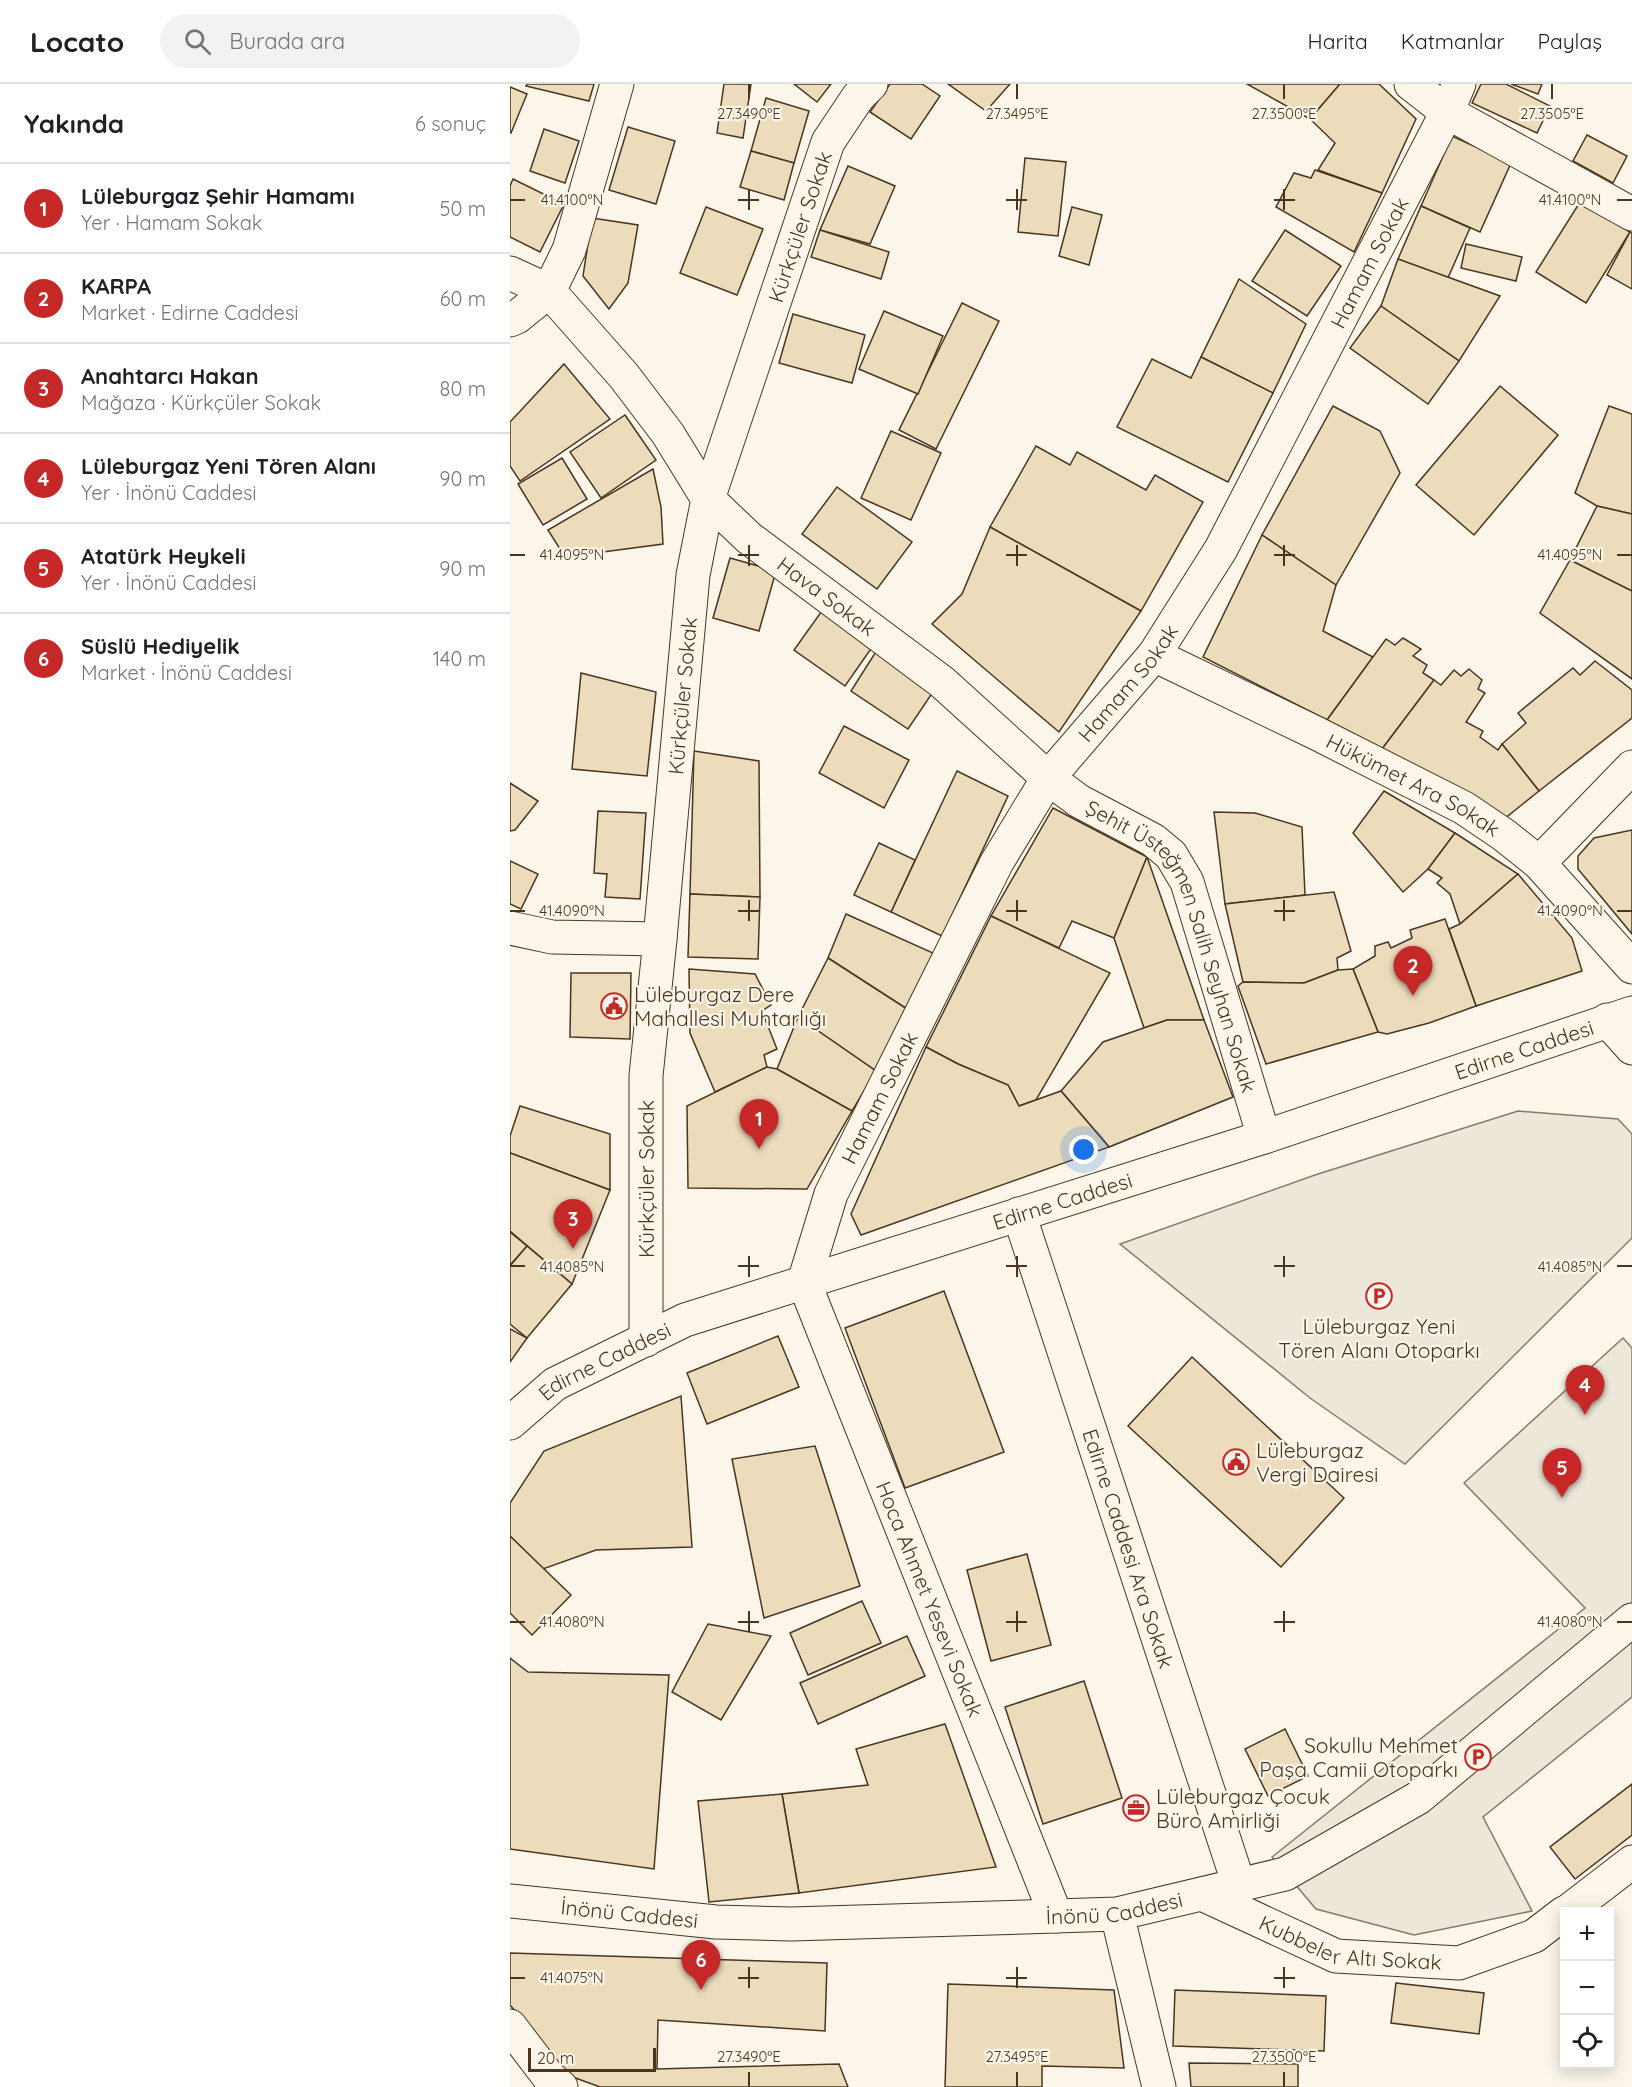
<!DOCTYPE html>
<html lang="tr">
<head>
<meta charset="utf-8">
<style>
	:root { --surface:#fff; --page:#f2f2f2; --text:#202124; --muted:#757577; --line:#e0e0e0; --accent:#c62828 }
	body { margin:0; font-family:Quicksand,sans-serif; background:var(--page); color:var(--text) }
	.controls { position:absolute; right:18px; bottom:18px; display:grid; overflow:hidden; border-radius:0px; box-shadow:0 3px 15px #0003 }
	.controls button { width:54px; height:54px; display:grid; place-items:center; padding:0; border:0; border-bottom:2px solid var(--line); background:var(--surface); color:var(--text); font:30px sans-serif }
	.scale { position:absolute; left:18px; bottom:15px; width:128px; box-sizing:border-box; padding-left:6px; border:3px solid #4a3520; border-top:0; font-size:16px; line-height:21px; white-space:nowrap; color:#4a3520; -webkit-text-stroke:4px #fbf6e9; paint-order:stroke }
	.you { position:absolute; left:574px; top:1066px; width:21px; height:21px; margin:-15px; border:4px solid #fff; border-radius:50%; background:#1a73e8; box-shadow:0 0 0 9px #1a73e833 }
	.badge { display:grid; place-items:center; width:39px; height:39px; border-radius:50%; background:var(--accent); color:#fff; font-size:20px; font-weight:700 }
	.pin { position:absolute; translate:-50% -50px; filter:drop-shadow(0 2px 3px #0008) }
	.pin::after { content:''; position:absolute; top:32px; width:21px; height:18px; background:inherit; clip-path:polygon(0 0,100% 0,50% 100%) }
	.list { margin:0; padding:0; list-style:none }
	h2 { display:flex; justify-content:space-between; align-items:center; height:78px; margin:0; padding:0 24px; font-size:26px }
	h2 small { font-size:20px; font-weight:400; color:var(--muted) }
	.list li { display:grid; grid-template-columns:39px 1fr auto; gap:18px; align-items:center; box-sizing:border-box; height:90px; padding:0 24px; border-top:2px solid var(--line) }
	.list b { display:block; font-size:22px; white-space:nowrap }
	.list p { margin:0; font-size:20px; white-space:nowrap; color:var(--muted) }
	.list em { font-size:20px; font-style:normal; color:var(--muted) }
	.icon { flex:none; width:33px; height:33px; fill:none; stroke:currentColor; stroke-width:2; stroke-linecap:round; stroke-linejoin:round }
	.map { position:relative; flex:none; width:1122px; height:2003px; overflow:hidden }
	header { display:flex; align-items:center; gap:36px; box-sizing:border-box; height:84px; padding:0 30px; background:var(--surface); border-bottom:2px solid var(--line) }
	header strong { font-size:28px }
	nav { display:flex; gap:33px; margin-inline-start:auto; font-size:21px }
	.search { width:420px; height:54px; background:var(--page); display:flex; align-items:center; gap:15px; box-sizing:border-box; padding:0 21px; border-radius:33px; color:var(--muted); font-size:22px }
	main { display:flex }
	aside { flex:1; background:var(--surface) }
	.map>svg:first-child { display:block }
	.parking { fill:#ede7d9; stroke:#887966; stroke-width:1.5 }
	.building { fill:#ecdcbc; stroke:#4a3520; stroke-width:1.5 }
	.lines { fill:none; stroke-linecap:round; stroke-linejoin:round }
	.minor-casing { stroke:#4a3520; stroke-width:35 }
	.secondary-casing { stroke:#4a3520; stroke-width:35 }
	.primary-casing { stroke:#4a3520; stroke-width:35 }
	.minor { stroke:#fbf6e9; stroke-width:33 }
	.secondary { stroke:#fbf6e9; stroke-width:33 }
	.primary { stroke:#fbf6e9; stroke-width:33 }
	.ticks { fill:none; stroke:#4a3520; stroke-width:2 }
	.labels { text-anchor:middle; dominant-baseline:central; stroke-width:4.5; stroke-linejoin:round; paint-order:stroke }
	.street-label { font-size:21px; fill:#4a3520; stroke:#fbf6e9 }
	.poi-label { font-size:21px; fill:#4a3520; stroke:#fbf6e9; text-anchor:start }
	.ticks-label { font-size:15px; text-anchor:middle; fill:#4a3520; stroke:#fbf6e9; stroke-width:4.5; stroke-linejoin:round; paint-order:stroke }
</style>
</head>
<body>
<header>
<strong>Locato</strong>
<div class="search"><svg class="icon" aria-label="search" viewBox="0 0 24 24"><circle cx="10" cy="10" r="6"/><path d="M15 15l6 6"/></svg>Burada ara</div>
<nav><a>Harita</a><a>Katmanlar</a><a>Paylaş</a></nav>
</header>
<main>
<aside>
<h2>Yakında<small>6 sonuç</small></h2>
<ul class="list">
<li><span class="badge">1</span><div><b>Lüleburgaz Şehir Hamamı</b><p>Yer · Hamam Sokak</p></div><em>50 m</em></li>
<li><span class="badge">2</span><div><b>KARPA</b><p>Market · Edirne Caddesi</p></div><em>60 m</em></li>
<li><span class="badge">3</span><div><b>Anahtarcı Hakan</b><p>Mağaza · Kürkçüler Sokak</p></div><em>80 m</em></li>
<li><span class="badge">4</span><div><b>Lüleburgaz Yeni Tören Alanı</b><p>Yer · İnönü Caddesi</p></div><em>90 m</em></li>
<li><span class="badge">5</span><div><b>Atatürk Heykeli</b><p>Yer · İnönü Caddesi</p></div><em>90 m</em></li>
<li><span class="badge">6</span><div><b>Süslü Hediyelik</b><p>Market · İnönü Caddesi</p></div><em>140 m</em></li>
</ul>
</aside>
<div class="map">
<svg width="1122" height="2003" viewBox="0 0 1122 2003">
	<rect width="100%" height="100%" fill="#fbf6e9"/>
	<g class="parking">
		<polygon points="1008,1027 1108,1035 1122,1050 1122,1154 895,1380 800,1314 610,1160 805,1091"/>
		<polygon points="1113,1254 1122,1264 1122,1613 973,1733 1022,1827 904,1851 806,1825 762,1773 1075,1524 954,1399"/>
	</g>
	<g class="building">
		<polygon points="17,0 84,0 79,17 16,2"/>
		<polygon points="214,0 241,0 233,54 207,49"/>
		<polygon points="284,0 321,0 307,18"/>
		<polygon points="380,0 412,0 430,12 401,55 360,28"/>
		<polygon points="438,0 500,0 476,27"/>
		<polygon points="737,0 830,0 800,35"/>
		<polygon points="830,0 869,0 906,35 872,109 808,86 825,59 800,35"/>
		<polygon points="971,0 996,0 1040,22 1027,49 962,19"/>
		<polygon points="1001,0 1032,0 1028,10"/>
		<polygon points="0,3 17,10 1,49 0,48"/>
		<polygon points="256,14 299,27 284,79 241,67"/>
		<polygon points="118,43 165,57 146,120 99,106"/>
		<polygon points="34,45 69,57 55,99 20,87"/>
		<polygon points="1077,51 1117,72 1103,99 1063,77"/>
		<polygon points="942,52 1001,79 970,148 911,122"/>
		<polygon points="241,67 284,79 274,116 230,103"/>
		<polygon points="515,74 556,78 548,152 508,148"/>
		<polygon points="338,82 385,102 360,160 310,146"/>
		<polygon points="805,86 872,109 844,168 766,123 784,89 801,94"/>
		<polygon points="3,95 54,120 30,168 0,153 0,102"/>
		<polygon points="1070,118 1120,148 1076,219 1026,188"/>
		<polygon points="911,122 960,144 937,196 888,175"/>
		<polygon points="196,123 253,145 227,211 170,189"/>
		<polygon points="562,123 592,131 579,181 549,172"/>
		<polygon points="82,134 128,141 118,199 99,225 73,192"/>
		<polygon points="310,146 379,168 371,195 301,173"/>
		<polygon points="775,146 831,182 797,232 742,197"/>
		<polygon points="1120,148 1122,149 1122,205 1097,191"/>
		<polygon points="956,160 1012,173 1006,197 951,184"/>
		<polygon points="888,175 990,212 949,277 871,222"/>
		<polygon points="729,195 796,240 763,309 691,273"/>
		<polygon points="452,219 489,237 426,365 389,346"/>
		<polygon points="871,222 949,277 918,320 840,264"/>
		<polygon points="374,227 433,252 408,310 349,285"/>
		<polygon points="283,230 355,251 342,299 269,279"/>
		<polygon points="691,273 763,309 718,398 607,343 642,275 681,294"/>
		<polygon points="54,280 100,335 10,397 0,382 0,338"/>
		<polygon points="990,302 1048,351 964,451 906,401"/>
		<polygon points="823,322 870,347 890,389 826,501 752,451"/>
		<polygon points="1099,322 1122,330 1122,430 1087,422 1065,409"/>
		<polygon points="115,331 146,376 91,414 60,368"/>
		<polygon points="381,347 431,369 401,436 351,414"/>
		<polygon points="526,362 560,381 567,368 636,406 645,391 693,418 631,527 480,443"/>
		<polygon points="52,374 77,415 33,441 8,400"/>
		<polygon points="143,385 151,423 153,460 55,473 38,446"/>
		<polygon points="327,403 402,458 367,505 292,450"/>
		<polygon points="1087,422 1122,430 1122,507 1060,476"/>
		<polygon points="480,443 631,527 549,648 422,540 452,510"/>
		<polygon points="752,451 826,501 813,547 863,573 817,636 693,573"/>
		<polygon points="220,474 266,487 249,547 203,534"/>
		<polygon points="1060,476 1122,507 1122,595 1030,529"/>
		<polygon points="314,524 365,559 335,602 284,566"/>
		<polygon points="893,554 911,565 903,572 917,581 913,589 924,596 872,665 817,636 876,555 885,561"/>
		<polygon points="367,566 425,605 398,645 341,607"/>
		<polygon points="1085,577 1122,606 1122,634 1029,707 992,660 1016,639 1008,629 1063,584 1070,591"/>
		<polygon points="959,585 972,596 968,605 975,609 956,638 973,647 970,653 988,666 992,660 1029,707 994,735 872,665 924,596 931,601 944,586 951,592"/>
		<polygon points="71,589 146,608 137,692 62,685"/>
		<polygon points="334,642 399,676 374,724 309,689"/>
		<polygon points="184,667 249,677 250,813 180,810"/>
		<polygon points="447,687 498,712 432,852 381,828"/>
		<polygon points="0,699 28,717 5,746 0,747"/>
		<polygon points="874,707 945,749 918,785 893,808 843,749"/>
		<polygon points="543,724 637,773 604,854 562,837 549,864 481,832"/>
		<polygon points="88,727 136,729 130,815 95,813 97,790 84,789"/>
		<polygon points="704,728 745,729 792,743 795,811 715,820"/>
		<polygon points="1122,746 1122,850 1068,785 1068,772 1084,754"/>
		<polygon points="945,749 1008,790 950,840 940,810 927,799 932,794 918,785"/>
		<polygon points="369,759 405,776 381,828 344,811"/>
		<polygon points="637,773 694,936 657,936 634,944 604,854"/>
		<polygon points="0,777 28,790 11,825 0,820"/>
		<polygon points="1008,790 1062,854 1072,887 966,922 939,845 950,840"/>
		<polygon points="824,808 841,867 827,874 828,886 794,899 733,898 715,820"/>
		<polygon points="180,810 250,813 248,875 178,873"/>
		<polygon points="336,830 423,869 397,925 318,874"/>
		<polygon points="481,832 600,889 526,1016 509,1022 498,1001 448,980 416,963"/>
		<polygon points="935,835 966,922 919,939 877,950 868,948 843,885 865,872 865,862 878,858 881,864 902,854 900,846"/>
		<polygon points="318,874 397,925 366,987 288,933"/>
		<polygon points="179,885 245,890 261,921 252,927 267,965 254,971 257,983 205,1008 180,949"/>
		<polygon points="843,885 868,948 756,980 728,902 733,898 794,899 828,886"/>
		<polygon points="61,889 121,889 120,955 60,953"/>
		<polygon points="288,933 366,987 342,1027 267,985"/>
		<polygon points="657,936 694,936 723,1013 599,1063 551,1007 593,958"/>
		<polygon points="416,963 448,980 498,1001 509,1022 551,1007 599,1063 351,1151 341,1130"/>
		<polygon points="257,983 267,985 342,1027 297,1105 178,1104 177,1022"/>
		<polygon points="10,1022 100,1050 100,1106 0,1069 0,1052"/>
		<polygon points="0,1069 100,1106 62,1200 0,1147"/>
		<polygon points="0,1148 17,1162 0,1181"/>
		<polygon points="17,1162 62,1200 17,1254 0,1240 0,1182"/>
		<polygon points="434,1207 494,1368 395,1404 335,1244"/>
		<polygon points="0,1245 17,1254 0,1278"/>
		<polygon points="268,1252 289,1303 197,1340 177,1289"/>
		<polygon points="682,1273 834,1414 771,1483 618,1342"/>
		<polygon points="171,1312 182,1463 86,1466 33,1485 0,1452 0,1419 34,1367"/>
		<polygon points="305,1362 350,1502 254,1534 222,1375"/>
		<polygon points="0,1452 61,1511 22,1551 0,1529"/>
		<polygon points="517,1470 541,1561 481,1577 457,1486"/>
		<polygon points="352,1517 371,1559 298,1591 280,1549"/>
		<polygon points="198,1540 261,1552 211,1636 162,1608"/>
		<polygon points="397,1552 415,1592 308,1640 290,1599"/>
		<polygon points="0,1574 18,1588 159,1591 144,1785 0,1765"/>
		<polygon points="574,1597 612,1714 533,1740 495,1623"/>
		<polygon points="435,1640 486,1783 289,1809 272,1710 358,1701 346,1665"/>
		<polygon points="775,1645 798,1692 758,1712 735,1665"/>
		<polygon points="1122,1700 1122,1751 1065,1795 1040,1763"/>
		<polygon points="272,1710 289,1809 199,1818 188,1717"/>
		<polygon points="0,1869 317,1879 315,1947 148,1936 147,1985 329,1980 338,2003 90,2003 60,1992 0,1921"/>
		<polygon points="886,1899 974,1909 969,1950 881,1939"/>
		<polygon points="438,1900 604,1906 614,1984 532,1982 532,2003 435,2003"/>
		<polygon points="665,1906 816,1912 814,1967 663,1962"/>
		<polygon points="679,1979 788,1980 788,2003 681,2003"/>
	</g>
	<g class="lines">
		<g class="minor-casing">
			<g id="minor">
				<polyline points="901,0 937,28 1122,130"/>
				<path id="s1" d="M0,189L39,207L114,292L158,350L198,415L239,454L432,598L538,694L569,717L643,756L661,771L677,798L754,1053"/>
				<polyline points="0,236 7,233 39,207 59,166 107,0"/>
				<path id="s2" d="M644,571L806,649L954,724L994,751L1029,779L1122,883"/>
				<polyline points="1029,779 1122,683"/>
				<polyline points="0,844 42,853 150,855"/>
				<path id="s3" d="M509,1130L729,1801"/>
				<path id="s4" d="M136,1256V992L150,855L183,491L198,415L318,58L348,13L361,0"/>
				<path id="s5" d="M692,1810L826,1872L949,1879L1024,1852L1054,1829"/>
				<polyline points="1057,1828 1122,1778"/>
				<polyline points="607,1830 649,2003"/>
				<path id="s6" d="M546,1832L294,1198L321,1110L487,778L538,694L644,571L711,465L937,28L949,0"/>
				<polyline points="0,1942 38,1992 51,2003"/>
			</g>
		</g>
		<g class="secondary-casing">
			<g id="secondary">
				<path id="s7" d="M0,1817L206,1838L281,1840L546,1832L607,1830L775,1790L908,1714L1122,1536"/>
			</g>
		</g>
		<g class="primary-casing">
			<g id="primary">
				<polyline points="1097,936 1122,964"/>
				<path id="s8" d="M0,1339L45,1300L175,1236L754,1053L1122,929"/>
			</g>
		</g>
		<use href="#minor" class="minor"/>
		<use href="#secondary" class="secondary"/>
		<use href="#primary" class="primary"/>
	</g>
	<path class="ticks" d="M239,0V15M507,0V15M774,0V15M1042,0V15M239,105V126M507,105V126M774,105V126M0,116H15M228,116H249M496,116H517M764,116H785M1107,116H1122M239,461V482M507,461V482M774,461V482M0,471H15M228,471H249M496,471H517M764,471H785M1107,471H1122M239,816V837M507,816V837M774,816V837M0,827H15M228,827H249M496,827H517M764,827H785M1107,827H1122M239,1172V1193M507,1172V1193M774,1172V1193M0,1182H15M228,1182H249M496,1182H517M764,1182H785M1107,1182H1122M239,1527V1548M507,1527V1548M774,1527V1548M0,1538H15M228,1538H249M496,1538H517M764,1538H785M1107,1538H1122M239,1883V1904M507,1883V1904M774,1883V1904M0,1894H15M228,1894H249M496,1894H517M764,1894H785M239,1988V2003M507,1988V2003M774,1988V2003"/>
	<defs>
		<g id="civic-ring" transform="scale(1.35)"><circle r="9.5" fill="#fbf6e9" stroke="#c62828" stroke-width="1.5"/><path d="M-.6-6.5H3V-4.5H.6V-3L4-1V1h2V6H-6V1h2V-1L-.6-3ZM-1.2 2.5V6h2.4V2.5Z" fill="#c62828"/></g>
		<g id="parking-ring" transform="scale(1.35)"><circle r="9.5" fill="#fbf6e9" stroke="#c62828" stroke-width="1.5"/><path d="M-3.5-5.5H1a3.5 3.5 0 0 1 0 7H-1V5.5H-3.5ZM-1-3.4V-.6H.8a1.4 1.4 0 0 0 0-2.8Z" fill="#c62828"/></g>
		<g id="office-ring" transform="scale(1.35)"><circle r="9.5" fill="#fbf6e9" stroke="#c62828" stroke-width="1.5"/><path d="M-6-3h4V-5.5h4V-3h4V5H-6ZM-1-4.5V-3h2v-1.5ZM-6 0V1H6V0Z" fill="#c62828"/></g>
	</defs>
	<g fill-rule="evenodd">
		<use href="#civic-ring" x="104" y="922"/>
		<use href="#parking-ring" x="869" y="1212"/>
		<use href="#civic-ring" x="726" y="1378"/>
		<use href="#parking-ring" x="968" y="1673"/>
		<use href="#office-ring" x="626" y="1724"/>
	</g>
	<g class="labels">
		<g class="street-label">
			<text stroke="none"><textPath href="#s4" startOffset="1132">Kürkçüler Sokak</textPath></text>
			<text stroke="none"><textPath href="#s6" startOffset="1854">Hamam Sokak</textPath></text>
			<text stroke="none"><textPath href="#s1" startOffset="459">Hava Sokak</textPath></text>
			<text stroke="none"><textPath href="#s6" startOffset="1368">Hamam Sokak</textPath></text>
			<text stroke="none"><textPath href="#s4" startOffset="646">Kürkçüler Sokak</textPath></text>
			<text stroke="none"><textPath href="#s2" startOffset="290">Hükümet Ara Sokak</textPath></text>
			<text stroke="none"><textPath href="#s1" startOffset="968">Şehit Üsteğmen Salih Seyhan Sokak</textPath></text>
			<text stroke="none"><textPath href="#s8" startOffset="1086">Edirne Caddesi</textPath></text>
			<text stroke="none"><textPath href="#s6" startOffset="882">Hamam Sokak</textPath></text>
			<text transform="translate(136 1095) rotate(-90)">Kürkçüler Sokak</text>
			<text stroke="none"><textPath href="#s8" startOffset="600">Edirne Caddesi</textPath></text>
			<text stroke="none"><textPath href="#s8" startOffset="114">Edirne Caddesi</textPath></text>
			<text stroke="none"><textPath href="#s3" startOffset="352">Edirne Caddesi Ara Sokak</textPath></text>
			<text transform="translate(420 1515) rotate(68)">Hoca Ahmet Yesevi Sokak</text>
			<text stroke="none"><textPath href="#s7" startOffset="606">İnönü Caddesi</textPath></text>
			<text stroke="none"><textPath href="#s7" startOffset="120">İnönü Caddesi</textPath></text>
			<text stroke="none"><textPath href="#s5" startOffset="159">Kubbeler Altı Sokak</textPath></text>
		</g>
		<g class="poi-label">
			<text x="124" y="910">Lüleburgaz Dere<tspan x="124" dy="24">Mahallesi Muhtarlığı</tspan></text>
			<text x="869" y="1242" text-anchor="middle">Lüleburgaz Yeni<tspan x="869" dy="24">Tören Alanı Otoparkı</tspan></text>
			<text x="746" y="1366">Lüleburgaz<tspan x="746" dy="24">Vergi Dairesi</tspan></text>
			<text x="948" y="1661" text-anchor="end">Sokullu Mehmet<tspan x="948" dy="24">Paşa Camii Otoparkı</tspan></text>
			<text x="646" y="1712">Lüleburgaz Çocuk<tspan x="646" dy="24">Büro Amirliği</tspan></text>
		</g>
	</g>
	<g class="ticks-label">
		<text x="239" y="35">27.3490°E</text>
		<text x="507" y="35">27.3495°E</text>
		<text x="774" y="35">27.3500°E</text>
		<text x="1042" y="35">27.3505°E</text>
		<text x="62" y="121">41.4100°N</text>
		<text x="1060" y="121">41.4100°N</text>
		<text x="62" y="476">41.4095°N</text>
		<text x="1060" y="476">41.4095°N</text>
		<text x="62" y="832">41.4090°N</text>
		<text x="1060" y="832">41.4090°N</text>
		<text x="62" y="1188">41.4085°N</text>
		<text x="1060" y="1188">41.4085°N</text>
		<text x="62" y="1543">41.4080°N</text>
		<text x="1060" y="1543">41.4080°N</text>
		<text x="62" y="1899">41.4075°N</text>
		<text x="239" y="1978">27.3490°E</text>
		<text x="507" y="1978">27.3495°E</text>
		<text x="774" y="1978">27.3500°E</text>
	</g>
</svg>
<div class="controls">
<button>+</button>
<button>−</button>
<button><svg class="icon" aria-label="locate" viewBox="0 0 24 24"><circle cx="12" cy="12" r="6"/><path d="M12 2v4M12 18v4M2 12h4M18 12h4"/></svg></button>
</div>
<div class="scale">20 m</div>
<div class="you"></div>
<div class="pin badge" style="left:249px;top:1065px">1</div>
<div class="pin badge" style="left:903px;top:912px">2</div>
<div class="pin badge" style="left:63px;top:1165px">3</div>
<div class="pin badge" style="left:1075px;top:1331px">4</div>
<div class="pin badge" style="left:1052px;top:1414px">5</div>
<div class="pin badge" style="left:191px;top:1906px">6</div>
</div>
</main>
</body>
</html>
